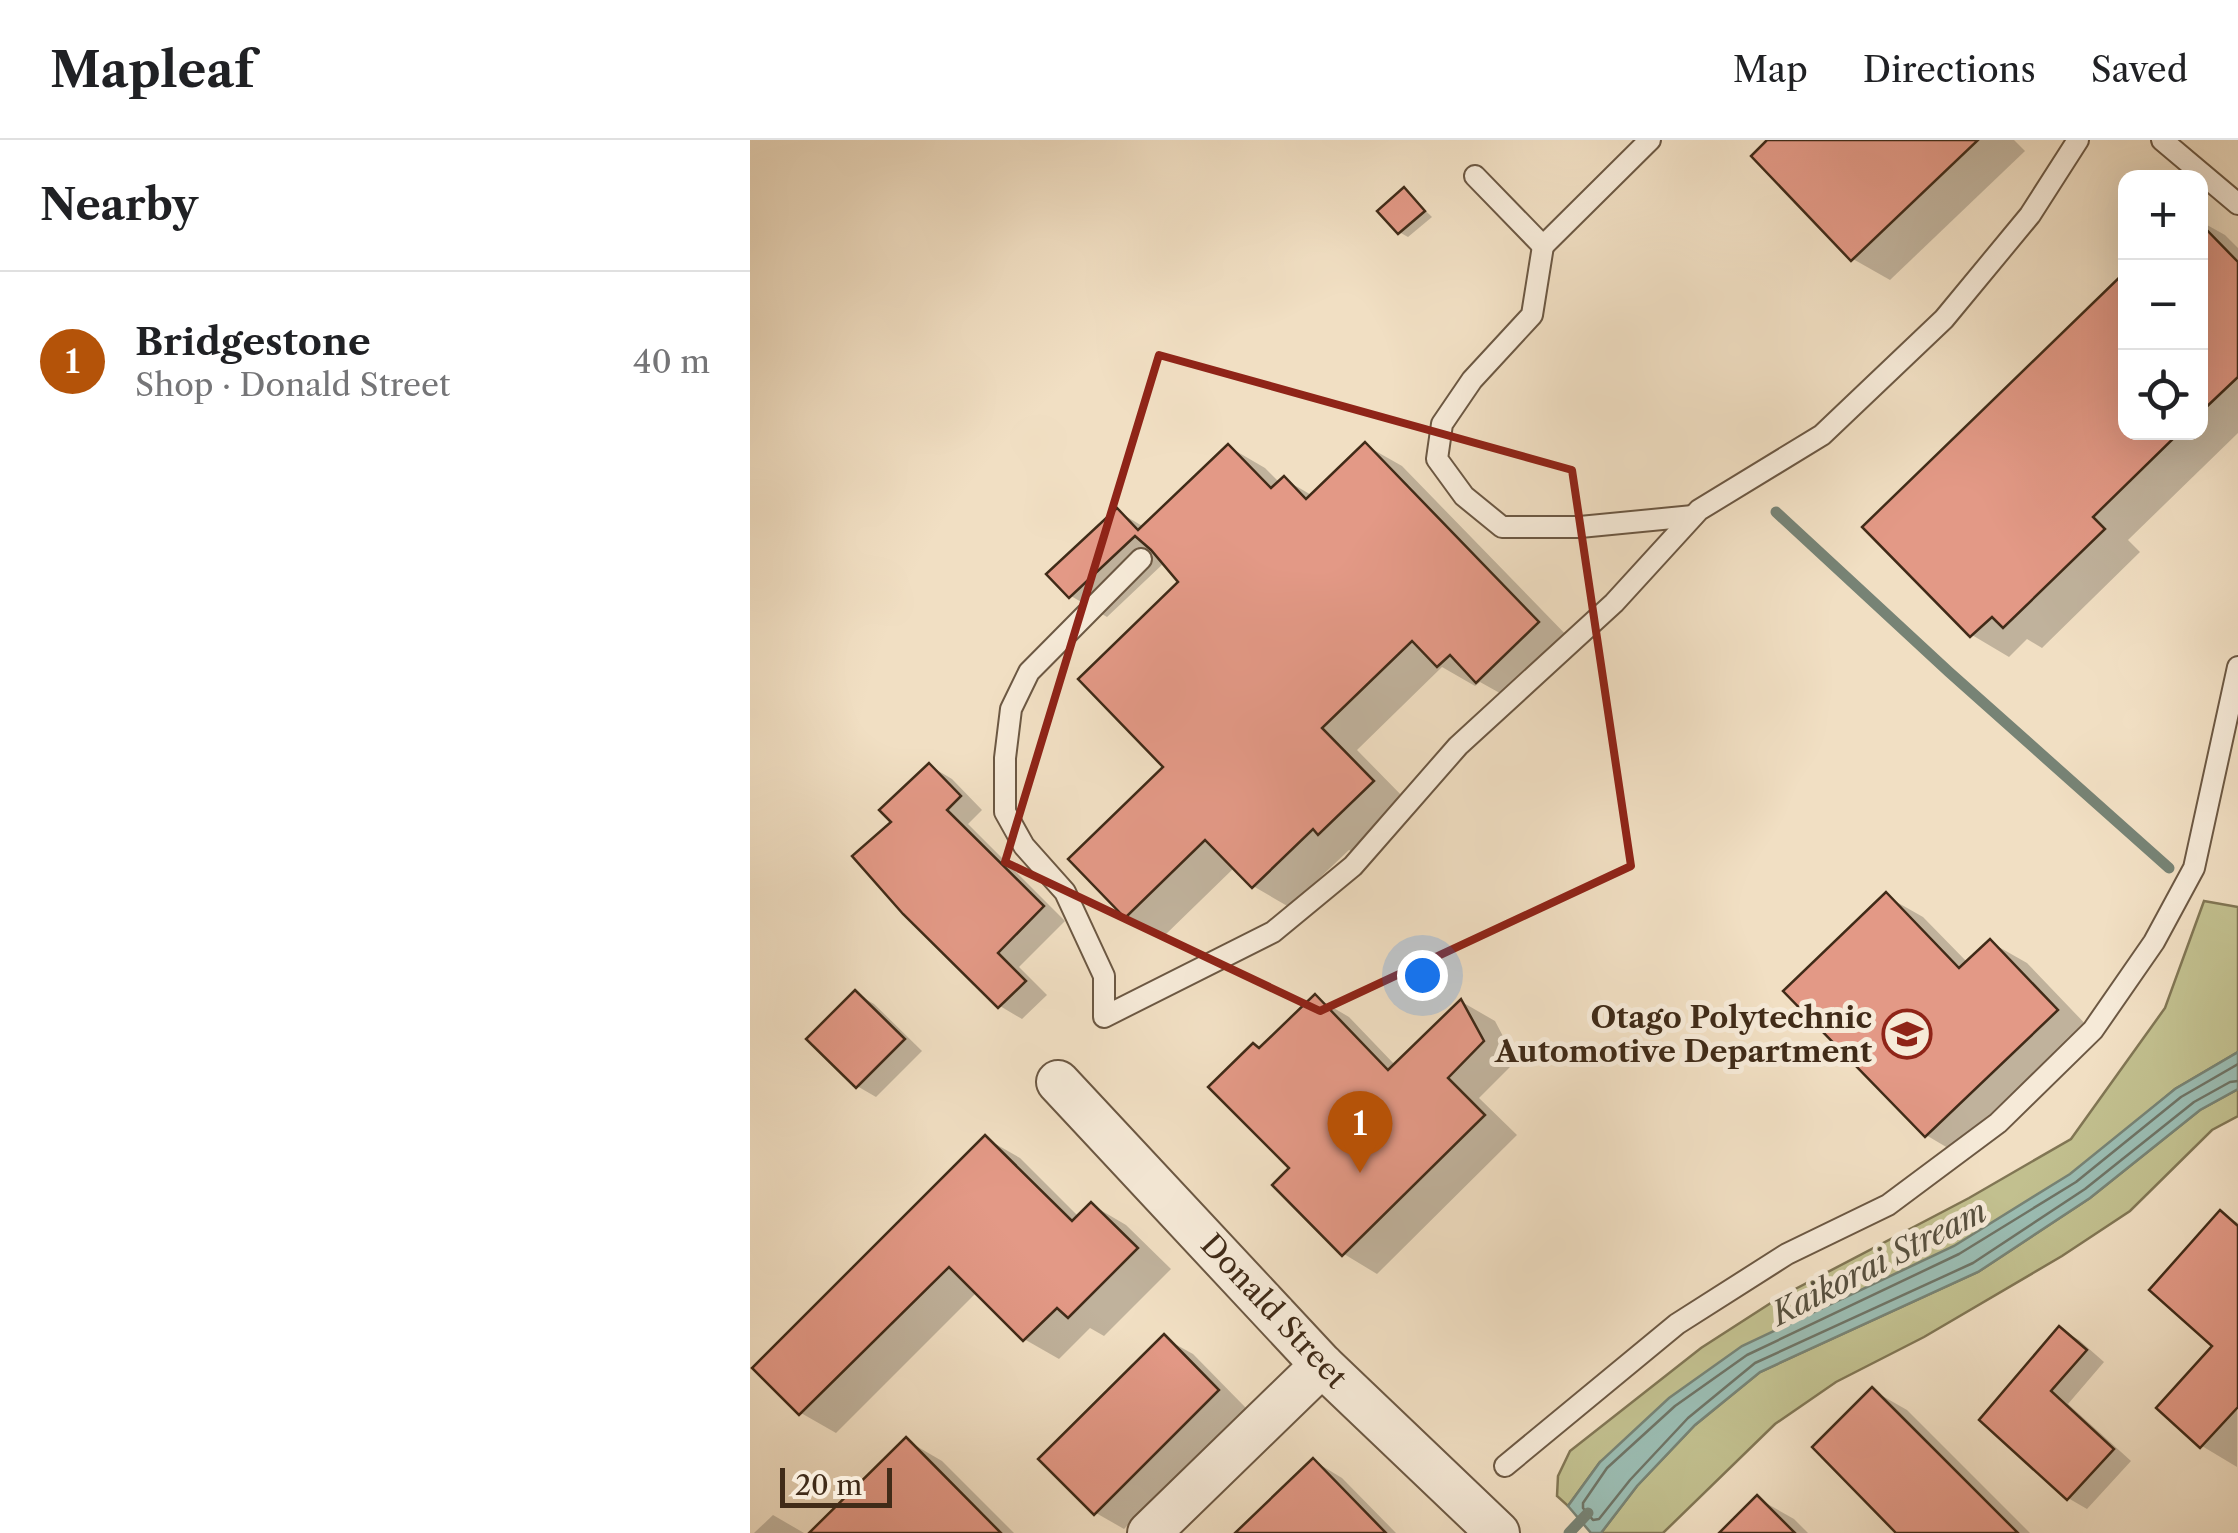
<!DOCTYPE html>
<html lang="en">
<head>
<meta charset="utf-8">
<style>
	:root { --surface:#fff; --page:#f6f6f6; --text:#202124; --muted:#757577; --line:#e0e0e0; --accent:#b45309 }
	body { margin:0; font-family:"Libre Caslon Text",serif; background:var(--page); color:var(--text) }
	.controls { position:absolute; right:30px; top:30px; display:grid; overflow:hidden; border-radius:20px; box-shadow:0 10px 40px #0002 }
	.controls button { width:90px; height:90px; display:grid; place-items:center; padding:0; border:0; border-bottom:2px solid var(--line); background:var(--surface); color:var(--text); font:50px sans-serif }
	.scale { position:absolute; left:30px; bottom:25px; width:112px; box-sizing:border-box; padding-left:10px; border:5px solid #402b18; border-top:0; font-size:28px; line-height:35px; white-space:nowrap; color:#402b18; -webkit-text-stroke:8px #f6ead8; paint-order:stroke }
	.you { position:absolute; left:672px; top:835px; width:35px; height:35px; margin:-25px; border:8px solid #fff; border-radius:50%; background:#1a73e8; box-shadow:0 0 0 15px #1a73e833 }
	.badge { display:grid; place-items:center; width:65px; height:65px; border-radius:50%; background:var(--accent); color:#fff; font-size:32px; font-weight:700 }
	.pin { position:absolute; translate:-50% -82px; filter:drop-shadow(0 2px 5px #0008) }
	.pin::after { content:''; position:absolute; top:52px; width:35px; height:30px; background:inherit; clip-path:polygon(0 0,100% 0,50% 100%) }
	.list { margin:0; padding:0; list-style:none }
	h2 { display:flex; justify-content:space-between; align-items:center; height:130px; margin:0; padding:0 40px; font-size:42px }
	h2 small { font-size:32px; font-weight:400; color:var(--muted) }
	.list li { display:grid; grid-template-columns:65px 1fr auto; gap:30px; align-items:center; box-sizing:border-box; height:180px; padding:0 40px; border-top:2px solid var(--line) }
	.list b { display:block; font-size:38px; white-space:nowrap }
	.list p { margin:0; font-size:32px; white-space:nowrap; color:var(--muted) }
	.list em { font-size:32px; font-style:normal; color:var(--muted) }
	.icon { flex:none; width:55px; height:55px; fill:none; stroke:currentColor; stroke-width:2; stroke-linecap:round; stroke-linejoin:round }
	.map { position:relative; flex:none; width:1488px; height:1393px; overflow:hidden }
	header { display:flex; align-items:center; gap:60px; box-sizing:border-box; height:140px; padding:0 50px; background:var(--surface); border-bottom:2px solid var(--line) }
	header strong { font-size:48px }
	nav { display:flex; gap:55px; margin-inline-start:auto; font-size:35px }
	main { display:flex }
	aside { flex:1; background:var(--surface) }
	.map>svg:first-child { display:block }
	.green { fill:#c2c08f; stroke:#817654; stroke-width:2.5 }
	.water { fill:#9bbdb3; stroke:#778375; stroke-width:2.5 }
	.shadow { fill:#0003 }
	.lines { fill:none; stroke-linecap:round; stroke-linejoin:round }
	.shore { stroke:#6e7466; stroke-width:2.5 }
	.stream { stroke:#778375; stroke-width:11 }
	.building { fill:#e39986; stroke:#402b18; stroke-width:2.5 }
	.lane-casing { stroke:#6c5843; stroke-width:24 }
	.street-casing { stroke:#6c5843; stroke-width:46 }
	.lane { stroke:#f6ead8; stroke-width:20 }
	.street { stroke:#f6ead8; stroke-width:42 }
	.marked { fill:none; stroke:#8f2418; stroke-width:8; stroke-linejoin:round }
	.labels { text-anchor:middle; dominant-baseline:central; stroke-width:10; stroke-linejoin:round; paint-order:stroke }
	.poi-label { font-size:30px; font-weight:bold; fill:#402b18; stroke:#f6ead8; text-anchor:end }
	.street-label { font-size:30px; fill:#402b18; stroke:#f6ead8 }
	.water-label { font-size:32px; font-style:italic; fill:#57503f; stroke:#f6ead8 }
</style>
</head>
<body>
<header>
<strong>Mapleaf</strong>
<nav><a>Map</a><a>Directions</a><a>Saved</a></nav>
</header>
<main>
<aside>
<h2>Nearby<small></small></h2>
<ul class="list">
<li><span class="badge">1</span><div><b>Bridgestone</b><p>Shop · Donald Street</p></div><em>40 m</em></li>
</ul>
</aside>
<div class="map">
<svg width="1488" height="1393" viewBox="0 0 1488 1393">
	<rect width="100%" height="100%" fill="#f1dfc3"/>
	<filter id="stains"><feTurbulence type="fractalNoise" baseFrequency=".002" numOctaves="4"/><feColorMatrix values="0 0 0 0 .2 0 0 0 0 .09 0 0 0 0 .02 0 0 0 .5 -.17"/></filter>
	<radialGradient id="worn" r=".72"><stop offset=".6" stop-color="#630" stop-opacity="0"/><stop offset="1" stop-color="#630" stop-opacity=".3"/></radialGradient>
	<g class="green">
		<polygon points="1454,761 1488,767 1488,912 1425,949 1321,1037 850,1322 818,1366 807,1356 808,1336 820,1311 951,1208 1030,1157 1219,1058 1321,999 1415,868"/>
		<polygon points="1488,949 1488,976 1462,990 1380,1071 1312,1116 1174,1197 1086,1242 1025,1284 913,1393 851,1393 887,1346 945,1285 1010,1232 1228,1132 1340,1058 1450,970"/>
	</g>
	<polygon class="water" points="1488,912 1488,949 1450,970 1340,1058 1228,1132 1010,1232 945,1285 887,1346 851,1393 841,1393 818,1366 850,1322 919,1258 992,1206 1204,1106 1320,1034 1425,949"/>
	<g class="shadow">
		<polygon points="1021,0 1264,0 1275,11 1140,140 1103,119"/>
		<polygon points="654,50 682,77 658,97 649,92"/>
		<polygon points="1450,81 1475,95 1488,108 1488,293 1378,400 1390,412 1292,508 1277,499 1259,517 1222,495 1116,387 1376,292 1450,292"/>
		<polygon points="615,305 652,326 824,503 764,561 730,542 725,546 692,527 607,610 659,663 606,714 599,710 539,767 503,746 485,727 413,797 376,776 417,627 432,442 415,422 357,477 321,456 300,434 367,371 394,387 479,307 515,328 530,343 534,339 563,356"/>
		<polygon points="180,626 202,639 232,670 218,684 315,781 269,827 297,855 272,879 250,866 145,682"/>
		<polygon points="1136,756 1173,777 1218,823 1240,802 1277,823 1343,892 1213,1017 1176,995"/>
		<polygon points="105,853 124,864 172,911 126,957 107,946"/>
		<polygon points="565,857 599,877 646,926 712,862 745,881 766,921 729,958 767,995 627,1134 594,1114 525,1045 543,1028 511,910"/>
		<polygon points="235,998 270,1018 329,1077 342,1065 376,1085 421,1129 354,1196 340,1188 309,1219 274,1199 227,1152 86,1293 51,1273 5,1228"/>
		<polygon points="1471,1073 1488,1083 1487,1327 1452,1306 1409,1267 1466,1206"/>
		<polygon points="1310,1189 1329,1200 1354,1222 1318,1264 1381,1321 1337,1369 1318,1358 1233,1280"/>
		<polygon points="414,1198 443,1214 496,1268 374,1389 346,1373"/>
		<polygon points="1122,1250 1157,1270 1280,1393 1150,1393"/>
		<polygon points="156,1300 192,1321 264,1393 63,1393"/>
		<polygon points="564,1321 592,1338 646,1393 497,1393"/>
		<polygon points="1007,1358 1044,1379 1058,1393 972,1393"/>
		<polygon points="23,1375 54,1393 4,1393"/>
	</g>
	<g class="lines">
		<polyline class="shore" points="1488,924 1431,957 1326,1042 1209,1114 997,1215 925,1266 857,1328 833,1363 833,1368 843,1380 849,1379 880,1340 938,1278 1005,1223 1223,1123 1335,1049 1444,962 1480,942 1488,941"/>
		<g class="stream">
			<polyline points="1026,372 1199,532 1419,728"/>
			<polyline points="819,1393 838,1373"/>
		</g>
	</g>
	<g class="building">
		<polygon points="1017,0 1228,0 1101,121 1001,16"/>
		<polygon points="654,47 675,71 648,94 627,71"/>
		<polygon points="1450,83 1488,122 1488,237 1450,273"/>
		<polygon points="1376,131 1376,292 1430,292 1343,377 1355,389 1253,488 1242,477 1220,497 1112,387"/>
		<polygon points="615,302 789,482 726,543 700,515 687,527 662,501 572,588 624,641 568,695 563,689 502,748 455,700 375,778 318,719 413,627 328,539 428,442 401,410 385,396 319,458 296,434 367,368 388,390 478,304 521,348 534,336 556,359"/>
		<polygon points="179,623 211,656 197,670 294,766 248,813 276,841 248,868 153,774 102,716 141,682 129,670"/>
		<polygon points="1136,752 1209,828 1240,799 1308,870 1175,997 1033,851"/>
		<polygon points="105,850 155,899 106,948 56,899"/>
		<polygon points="565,854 638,930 711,859 734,901 698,938 735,975 592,1116 522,1045 539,1028 458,947 503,903 509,908"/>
		<polygon points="235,995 322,1081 341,1062 388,1108 318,1178 307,1168 273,1201 199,1127 49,1275 2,1228"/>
		<polygon points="1470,1070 1488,1086 1488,1267 1450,1308 1406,1268 1462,1206 1399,1150"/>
		<polygon points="1309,1186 1337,1210 1301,1251 1364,1309 1317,1360 1229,1280"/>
		<polygon points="414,1194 469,1250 344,1375 288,1319"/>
		<polygon points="1122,1247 1268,1393 1146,1393 1062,1307"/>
		<polygon points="156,1297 251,1393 59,1393"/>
		<polygon points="563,1318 636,1393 485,1393"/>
		<polygon points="1007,1355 1045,1393 969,1393"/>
	</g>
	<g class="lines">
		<g class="lane-casing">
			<g id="lane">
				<polyline points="1412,0 1488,64"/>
				<polyline points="725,36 793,106 900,0"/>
				<polyline points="793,106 782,175 722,240 692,284 687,319 714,356 752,387 830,387 943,376"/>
				<polyline points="391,419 279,532 261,569 255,618 255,672 274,706 315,752 354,836 354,877 523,792 603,726 708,606 864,463 949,370 1072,295 1194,179 1280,75 1328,0"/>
				<polyline points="755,1326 927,1184 1037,1114 1138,1065 1248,983 1343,890 1404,802 1444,728 1488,527"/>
			</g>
		</g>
		<g class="street-casing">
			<g id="street">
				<polyline points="308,942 572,1225 748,1393"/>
				<polyline points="399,1393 572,1225"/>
			</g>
		</g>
		<use href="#lane" class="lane"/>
		<use href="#street" class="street"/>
	</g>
	<path class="marked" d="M409,215L822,330L881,726L570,871L255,722Z"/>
	<defs>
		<g id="university-ring" transform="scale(2.5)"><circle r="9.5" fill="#f6ead8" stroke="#8f2418" stroke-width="1.5"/><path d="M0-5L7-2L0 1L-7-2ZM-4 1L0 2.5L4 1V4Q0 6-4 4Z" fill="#8f2418"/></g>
	</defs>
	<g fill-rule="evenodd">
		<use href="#university-ring" x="1157" y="894"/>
	</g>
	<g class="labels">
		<g class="poi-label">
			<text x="1122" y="877">Otago Polytechnic<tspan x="1122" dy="34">Automotive Department</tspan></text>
		</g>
		<g class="street-label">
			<text transform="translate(524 1171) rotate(47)">Donald Street</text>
		</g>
		<g class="water-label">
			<text transform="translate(1129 1122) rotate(-27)">Kaikorai Stream</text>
		</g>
	</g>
	<rect width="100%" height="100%" filter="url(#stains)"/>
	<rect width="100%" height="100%" fill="url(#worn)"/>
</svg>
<div class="controls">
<button>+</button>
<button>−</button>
<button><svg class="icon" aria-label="locate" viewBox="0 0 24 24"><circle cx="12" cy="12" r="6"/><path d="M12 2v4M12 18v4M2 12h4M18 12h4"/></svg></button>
</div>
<div class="scale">20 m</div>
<div class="you"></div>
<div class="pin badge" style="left:610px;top:1033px">1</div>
</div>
</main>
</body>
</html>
